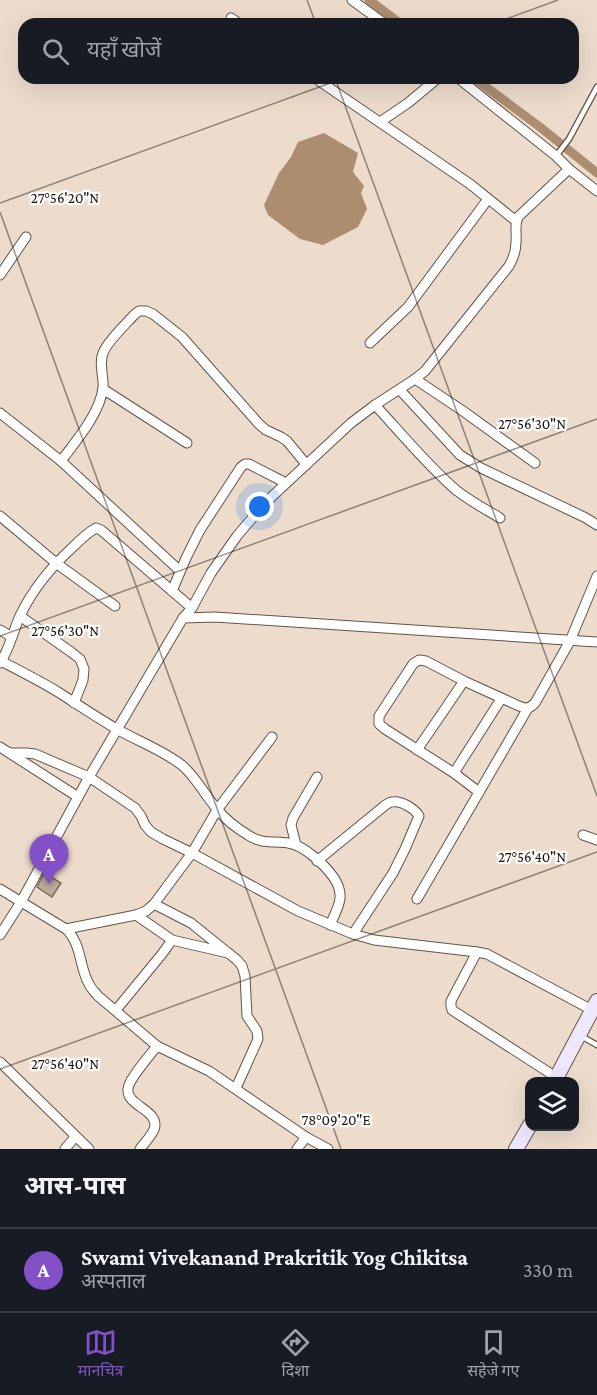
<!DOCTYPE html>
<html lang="hi">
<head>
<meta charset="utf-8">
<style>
	:root { --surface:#171b24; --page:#20242c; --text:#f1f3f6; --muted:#9ea1a6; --line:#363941; --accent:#8350c8 }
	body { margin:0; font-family:"Crimson Pro","Noto Sans Devanagari",serif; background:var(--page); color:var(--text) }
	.controls { position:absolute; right:18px; bottom:18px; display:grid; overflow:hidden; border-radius:12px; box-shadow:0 6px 24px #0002 }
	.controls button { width:54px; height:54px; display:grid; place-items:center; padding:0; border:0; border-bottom:2px solid var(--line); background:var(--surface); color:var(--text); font:30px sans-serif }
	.you { position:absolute; left:260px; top:507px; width:21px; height:21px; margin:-15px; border:4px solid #fff; border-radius:50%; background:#1a73e8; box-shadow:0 0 0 9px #1a73e833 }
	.badge { display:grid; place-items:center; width:39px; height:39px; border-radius:50%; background:var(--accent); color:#fff; font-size:20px; font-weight:700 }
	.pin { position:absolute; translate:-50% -50px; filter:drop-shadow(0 2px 3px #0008) }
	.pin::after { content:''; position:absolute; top:32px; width:21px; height:18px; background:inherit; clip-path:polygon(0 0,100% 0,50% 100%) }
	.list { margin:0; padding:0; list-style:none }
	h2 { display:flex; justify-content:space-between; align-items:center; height:78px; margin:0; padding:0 24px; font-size:26px }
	h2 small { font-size:20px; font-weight:400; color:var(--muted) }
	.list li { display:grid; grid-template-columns:39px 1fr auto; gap:18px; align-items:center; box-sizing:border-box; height:84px; padding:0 24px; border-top:2px solid var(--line) }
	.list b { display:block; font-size:22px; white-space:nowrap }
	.list p { margin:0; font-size:20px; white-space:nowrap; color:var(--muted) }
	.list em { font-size:20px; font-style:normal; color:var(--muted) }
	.icon { flex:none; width:33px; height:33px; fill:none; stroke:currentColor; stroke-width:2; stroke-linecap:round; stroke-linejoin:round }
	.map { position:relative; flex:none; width:597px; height:1149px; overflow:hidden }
	.search { position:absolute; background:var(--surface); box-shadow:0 6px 24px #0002; left:18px; right:18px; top:18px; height:66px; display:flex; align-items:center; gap:15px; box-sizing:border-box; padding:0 21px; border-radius:18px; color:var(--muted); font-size:22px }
	.sheet { height:162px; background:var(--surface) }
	nav { display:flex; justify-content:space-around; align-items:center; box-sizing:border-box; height:84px; border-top:2px solid var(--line); background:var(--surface); font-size:16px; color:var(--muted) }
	nav a { display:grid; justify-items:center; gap:3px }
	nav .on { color:var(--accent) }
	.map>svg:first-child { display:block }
	.water { fill:#ac8d70 }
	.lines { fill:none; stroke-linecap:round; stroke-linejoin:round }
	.canal { stroke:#ac8d70; stroke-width:9 }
	.building { fill:#bdac9e; stroke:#7a6b5d; stroke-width:1.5 }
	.service-casing { stroke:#635447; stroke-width:7 }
	.minor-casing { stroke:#635447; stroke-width:11 }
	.secondary-casing { stroke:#635447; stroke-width:16 }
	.service { stroke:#fff; stroke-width:4.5 }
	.minor { stroke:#fff; stroke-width:9 }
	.secondary { stroke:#efe8fd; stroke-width:14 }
	.ticks { fill:none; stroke:#1b150f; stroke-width:1.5; stroke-opacity:0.45 }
	.ticks-label { font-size:15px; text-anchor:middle; fill:#1b150f; stroke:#fff; stroke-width:4.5; stroke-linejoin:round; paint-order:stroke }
</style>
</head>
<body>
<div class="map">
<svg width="597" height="1149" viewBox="0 0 597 1149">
	<rect width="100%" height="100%" fill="#eddccc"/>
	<polygon class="water" points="324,133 358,153 353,172 364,186 361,193 367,209 358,227 323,245 300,239 268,215 264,205 279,173 291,157 298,142"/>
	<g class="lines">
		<g class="canal">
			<polyline points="369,0 401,24"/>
			<polyline points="474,78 540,127 597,173"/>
		</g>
	</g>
	<polygon class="building" points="44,873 61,883 52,897 37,887"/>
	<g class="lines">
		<g class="service-casing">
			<g id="service">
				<polyline points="556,156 569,139 597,87"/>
				<polyline points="581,1036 597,1045"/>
			</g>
		</g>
		<g class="minor-casing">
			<g id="minor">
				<polyline points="352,0 385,24"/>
				<polyline points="231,18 240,24"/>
				<polyline points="315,78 470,184 516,221"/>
				<polyline points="458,78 556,156 569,169 597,191"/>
				<polyline points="380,122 408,103 438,78"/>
				<polyline points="0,275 26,237"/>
				<polyline points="370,343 408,307 488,199"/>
				<polyline points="415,379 463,411 535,463"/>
				<polyline points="103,389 187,443"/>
				<polyline points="400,390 460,455 481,468 586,518 597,525"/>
				<path d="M375,405C401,433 427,465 456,490C470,501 485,509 500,518"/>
				<polyline points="0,413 61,461 180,571"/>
				<path d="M61,461C76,441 100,413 103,388C104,376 98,362 104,351C108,341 126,324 134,315L139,311H146L153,314L182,337L259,424L266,430L281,437L287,441L306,464"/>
				<polyline points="0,516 56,563 115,606"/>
				<polyline points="172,591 186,558 200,530 241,467 245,464 249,464 286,483"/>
				<polyline points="20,616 71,652 80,659 84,669 83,680 74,703"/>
				<path d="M183,618L192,608L211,573L237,536L265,503L351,423L375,405L415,379L425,371L509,266C513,259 516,251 516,242C517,233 514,226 518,217L569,169"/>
				<polyline points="0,630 12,637"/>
				<path d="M1,661C20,671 40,681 58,692C77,704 96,717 115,728C137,741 163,750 183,766C197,779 205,795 217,809C225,819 238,829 248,835C261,844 273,841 288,843C304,845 325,865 334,878C346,896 338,907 330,925"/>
				<path d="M0,663C10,648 13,631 20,616C33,588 52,566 74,546C81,539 87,533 96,528L101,530L192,608"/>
				<polyline points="0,747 78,797"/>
				<polyline points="417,750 464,681"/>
				<polyline points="10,753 26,753 35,754 89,777 135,808 141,816 145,825 151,832 163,839 192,853 298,911 353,934 374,940 477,952 487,954 592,1010"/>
				<polyline points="454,773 501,699"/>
				<path d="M479,792L454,773L385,729L379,724V716L413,664L419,660L426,661L464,681L519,706C526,709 529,709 535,703L570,641L597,576"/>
				<polyline points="583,835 597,840"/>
				<polyline points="296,845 291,825 293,818 317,777"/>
				<path d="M317,861L383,807C385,805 390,802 392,802C401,800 415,809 419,816L405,849L393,873L353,934"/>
				<path d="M0,889L66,929C82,944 79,967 89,984C91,989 95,992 98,996L157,1046L209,1071L306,1137L328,1149"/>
				<polyline points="417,899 528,708"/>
				<polyline points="154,904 191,923 237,960 242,966 245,976 247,1016 257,1031 258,1039 236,1088"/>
				<polyline points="136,915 172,940 228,953"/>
				<polyline points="66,929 136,915 146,911 154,904 192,853 217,810 272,737"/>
				<polyline points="0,935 21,902 89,777 183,618 215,617 597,642"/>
				<polyline points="477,952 451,1001 451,1006 452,1010 556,1077"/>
				<polyline points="116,1010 162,954 172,940"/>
				<polyline points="0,1062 89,1149"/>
				<polyline points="65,1149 75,1137"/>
				<path d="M140,1149C144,1143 155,1133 155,1125C155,1109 126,1105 128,1089C128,1080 151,1054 157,1046"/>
				<polyline points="297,1149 306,1137"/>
			</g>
		</g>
		<g class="secondary-casing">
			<g id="secondary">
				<polyline points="554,1082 597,1001"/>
				<polyline points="516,1149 530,1125"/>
			</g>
		</g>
		<use href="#service" class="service"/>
		<use href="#minor" class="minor"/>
		<use href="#secondary" class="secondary"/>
	</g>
	<path class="ticks" d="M307,0L316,24M492,24L558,0M335,78L597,796M0,203L344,78M0,212L341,1149M0,636L597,419M0,1069L597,852"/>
	<g class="ticks-label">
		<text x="65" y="203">27°56'20"N</text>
		<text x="532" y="429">27°56'30"N</text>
		<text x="65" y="636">27°56'30"N</text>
		<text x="532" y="862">27°56'40"N</text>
		<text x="65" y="1069">27°56'40"N</text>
		<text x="336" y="1125">78°09'20"E</text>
	</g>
</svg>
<div class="controls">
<button><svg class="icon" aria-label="layers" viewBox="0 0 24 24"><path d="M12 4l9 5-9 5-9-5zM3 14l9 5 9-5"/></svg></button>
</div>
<div class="you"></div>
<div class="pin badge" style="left:49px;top:884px">A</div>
<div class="search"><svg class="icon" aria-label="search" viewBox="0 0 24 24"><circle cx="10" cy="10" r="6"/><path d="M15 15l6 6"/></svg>यहाँ खोजें</div>
</div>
<section class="sheet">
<h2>आस-पास<small></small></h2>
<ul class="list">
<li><span class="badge">A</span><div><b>Swami Vivekanand Prakritik Yog Chikitsa</b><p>अस्पताल</p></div><em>330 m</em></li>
</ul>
</section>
<nav>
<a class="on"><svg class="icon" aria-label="map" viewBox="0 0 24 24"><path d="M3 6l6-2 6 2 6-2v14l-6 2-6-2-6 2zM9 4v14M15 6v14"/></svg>मानचित्र</a>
<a><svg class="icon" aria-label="directions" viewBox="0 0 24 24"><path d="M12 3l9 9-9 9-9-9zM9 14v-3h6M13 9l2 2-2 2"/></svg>दिशा</a>
<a><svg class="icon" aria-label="saved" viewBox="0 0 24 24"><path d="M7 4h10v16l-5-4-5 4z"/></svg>सहेजे गए</a>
</nav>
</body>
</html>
